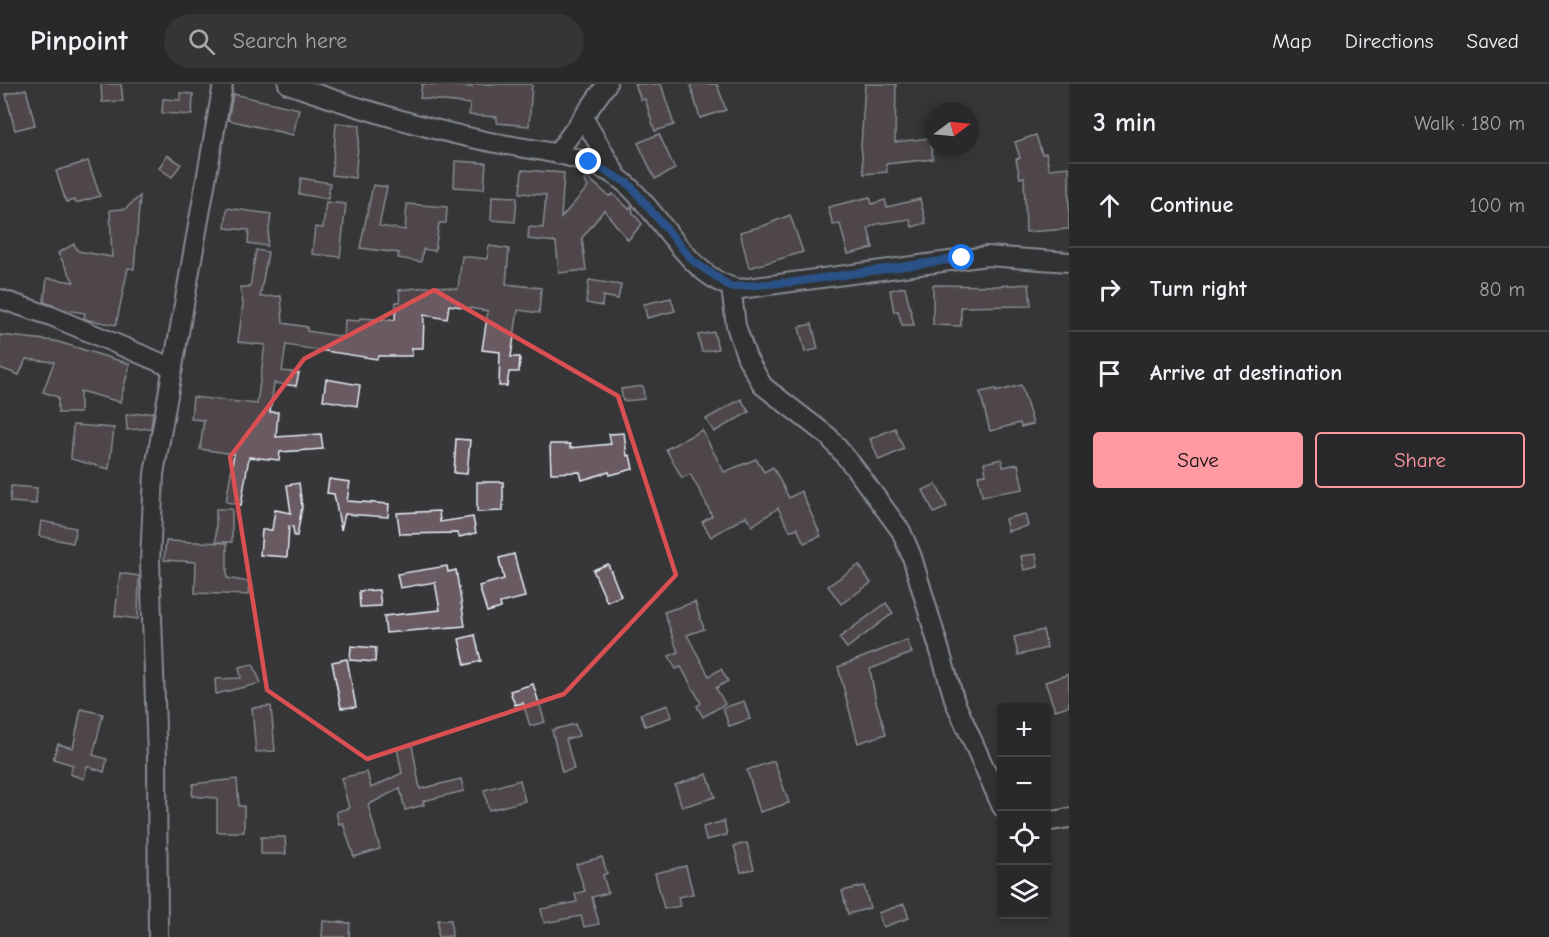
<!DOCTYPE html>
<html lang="en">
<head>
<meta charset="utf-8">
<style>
	:root { --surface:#29282a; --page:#353436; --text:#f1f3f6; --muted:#a5a6a8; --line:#454447; --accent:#ff9aa2 }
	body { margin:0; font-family:"Comic Neue",sans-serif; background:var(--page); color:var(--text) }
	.controls { position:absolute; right:18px; bottom:18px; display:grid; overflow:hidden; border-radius:6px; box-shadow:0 3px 9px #0003 }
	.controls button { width:54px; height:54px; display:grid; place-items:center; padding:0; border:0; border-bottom:2px solid var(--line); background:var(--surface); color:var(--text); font:30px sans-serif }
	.compass { position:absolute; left:925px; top:18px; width:54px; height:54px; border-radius:50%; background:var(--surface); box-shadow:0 3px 9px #0003; rotate:74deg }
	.stop { position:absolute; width:18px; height:18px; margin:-14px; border:4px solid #1a73e8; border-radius:50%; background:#fff }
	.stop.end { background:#1a73e8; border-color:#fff; box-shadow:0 2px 6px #0008 }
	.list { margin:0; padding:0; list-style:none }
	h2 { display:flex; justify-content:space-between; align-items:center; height:78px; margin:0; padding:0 24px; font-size:26px }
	h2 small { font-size:20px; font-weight:400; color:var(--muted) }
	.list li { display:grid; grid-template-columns:39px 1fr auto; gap:18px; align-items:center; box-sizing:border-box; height:84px; padding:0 24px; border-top:2px solid var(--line) }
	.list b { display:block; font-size:22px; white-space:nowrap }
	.list em { font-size:20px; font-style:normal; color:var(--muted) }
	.actions { display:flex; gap:12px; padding:18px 24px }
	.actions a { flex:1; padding:14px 0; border:2px solid var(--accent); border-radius:6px; text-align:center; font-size:21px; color:var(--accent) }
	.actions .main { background:var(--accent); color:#111 }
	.icon { flex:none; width:33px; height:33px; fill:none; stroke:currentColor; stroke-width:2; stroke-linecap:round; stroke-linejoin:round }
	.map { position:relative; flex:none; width:1069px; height:853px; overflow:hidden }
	header { display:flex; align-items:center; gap:36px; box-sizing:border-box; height:84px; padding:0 30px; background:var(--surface); border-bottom:2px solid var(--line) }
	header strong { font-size:28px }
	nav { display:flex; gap:33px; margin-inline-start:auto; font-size:21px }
	.search { width:420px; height:54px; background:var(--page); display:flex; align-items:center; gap:15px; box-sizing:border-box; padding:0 21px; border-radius:33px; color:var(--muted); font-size:22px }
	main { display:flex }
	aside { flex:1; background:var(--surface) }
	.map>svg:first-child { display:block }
	.building { fill:#6b5a62; stroke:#e8f1f8; stroke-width:1.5 }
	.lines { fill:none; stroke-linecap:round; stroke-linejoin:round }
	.minor-casing { stroke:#e8f1f8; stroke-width:22 }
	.minor { stroke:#2a2d2e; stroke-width:18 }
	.route { stroke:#1a73e8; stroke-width:8 }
	.marked { fill:none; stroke:#da5052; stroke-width:4.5; stroke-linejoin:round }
</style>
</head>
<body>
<header>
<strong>Pinpoint</strong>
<div class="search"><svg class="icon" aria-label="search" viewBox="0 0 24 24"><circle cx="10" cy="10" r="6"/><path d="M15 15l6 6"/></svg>Search here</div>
<nav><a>Map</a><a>Directions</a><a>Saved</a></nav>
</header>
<main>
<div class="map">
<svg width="1069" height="853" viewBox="0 0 1069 853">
	<rect width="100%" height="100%" fill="#373638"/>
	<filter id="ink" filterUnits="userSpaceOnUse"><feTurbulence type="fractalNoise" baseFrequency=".0167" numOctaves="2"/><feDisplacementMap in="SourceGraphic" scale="12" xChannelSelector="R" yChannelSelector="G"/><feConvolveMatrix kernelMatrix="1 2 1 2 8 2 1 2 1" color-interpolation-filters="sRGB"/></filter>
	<g filter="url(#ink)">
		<g class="building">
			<polygon points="101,0 121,0 123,17 102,18"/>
			<polygon points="422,0 472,3 472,0 532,0 529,42 497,39 497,33 469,31 470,20 420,14"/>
			<polygon points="635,0 661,0 674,41 655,47 645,15 641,16"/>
			<polygon points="690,0 717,0 726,26 700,34"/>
			<polygon points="865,0 896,0 895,58 930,54 933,75 886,80 887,88 864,90 861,62"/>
			<polygon points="26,5 35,41 15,46 6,10"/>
			<polygon points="180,9 193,10 192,31 162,29 163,15 180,16"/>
			<polygon points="233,10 299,25 293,51 228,36"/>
			<polygon points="336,39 360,41 355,94 332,91"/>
			<polygon points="659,50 675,85 655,95 638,59"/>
			<polygon points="1036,51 1042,70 1046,69 1049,85 1069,83 1069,145 1026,148 1024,93 1020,94 1016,75 1020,74 1015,58"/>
			<polygon points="167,71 181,80 172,93 159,84"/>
			<polygon points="88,77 100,112 76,119 75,116 66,118 56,87"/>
			<polygon points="455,77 486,79 484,105 454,103"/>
			<polygon points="522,86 564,89 561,134 588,103 584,96 587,93 609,112 613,110 629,125 632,122 633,129 642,140 628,156 604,126 582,154 586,186 559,189 556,158 528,155 529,143 543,144 546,111 520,109"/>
			<polygon points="301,94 330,99 328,115 299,110"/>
			<polygon points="373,101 387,103 379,142 405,146 407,120 447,123 446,139 439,139 435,167 423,165 421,178 398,174 399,169 360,164"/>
			<polygon points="140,112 134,185 128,184 116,241 89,236 84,234 85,229 66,226 44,218 47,194 74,198 58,169 74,160 78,167 112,173 110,126 125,125"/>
			<polygon points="492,112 517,113 515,138 491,136"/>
			<polygon points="870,113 872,120 885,116 887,123 920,115 926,139 912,143 910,135 877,140 868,144 873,164 848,170 840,140 833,141 828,123"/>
			<polygon points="326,118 346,120 340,173 312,170 315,143 323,144"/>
			<polygon points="227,124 271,130 267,162 248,159 249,146 225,144"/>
			<polygon points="790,131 803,168 749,184 740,148 763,142"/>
			<polygon points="489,162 509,165 506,200 541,204 539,229 518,226 511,273 520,273 519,288 509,288 507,302 499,302 500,268 482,266 488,227 449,221 447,235 424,231 423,264 412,264 412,272 378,272 377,275 286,261 282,287 299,289 296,302 274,299 270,328 278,328 276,353 321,350 323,365 280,368 279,376 249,373 241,421 226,418 234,370 200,365 204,336 191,335 193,313 257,320 265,261 238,258 243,220 240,203 250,203 256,166 268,168 260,213 281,212 283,239 307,243 307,247 344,253 345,236 359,237 360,234 395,236 396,218 400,218 399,206 436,202 458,205 462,172 487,175"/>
			<polygon points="589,196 621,201 618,215 603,212 602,222 586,219"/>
			<polygon points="1029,200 1031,222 961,223 961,242 933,241 933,201 997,202"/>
			<polygon points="905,203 914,241 902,241 898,227 894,228 890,206"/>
			<polygon points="671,214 675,227 647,234 644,220"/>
			<polygon points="812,240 818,265 805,268 799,243"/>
			<polygon points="714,248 718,265 702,268 698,251"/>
			<polygon points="0,251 55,257 130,280 120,318 80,307 80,329 58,329 58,313 43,308 54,278 26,275 19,291 0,284"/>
			<polygon points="326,295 360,301 357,322 323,316"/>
			<polygon points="1021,301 1033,340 1021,343 1020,339 990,347 980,308 996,305 996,308"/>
			<polygon points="643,302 644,315 623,317 621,305"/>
			<polygon points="741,315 749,328 714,348 706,335"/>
			<polygon points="153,328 151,344 127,346 126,331"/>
			<polygon points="73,341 114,344 109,385 71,375"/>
			<polygon points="895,344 904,365 879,376 870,355"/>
			<polygon points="702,346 724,388 756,375 764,388 773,383 789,414 801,407 821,452 804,459 797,444 790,447 778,424 752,442 746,432 711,453 702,438 712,432 702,411 690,390 682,394 666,365"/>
			<polygon points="624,349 627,372 630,371 633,385 610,391 609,388 582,396 580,388 551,389 550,360 570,360 570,364 611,360 609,350"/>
			<polygon points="456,355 470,356 467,390 454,389"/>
			<polygon points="1002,375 1003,383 1018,380 1023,405 982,412 978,391 986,390 984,379"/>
			<polygon points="329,395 350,398 347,417 389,420 388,433 345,430 341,446 334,410 327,409"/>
			<polygon points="477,398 503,398 503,427 477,428"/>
			<polygon points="299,399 302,423 297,452 294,452 293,443 289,442 287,473 260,471 262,446 272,446 275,426 291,429 287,401"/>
			<polygon points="936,400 947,423 934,429 923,406"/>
			<polygon points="11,402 37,404 36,420 10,418"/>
			<rect x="216" y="425" width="16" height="33"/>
			<polygon points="439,427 440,438 473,433 476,449 459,453 458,449 400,450 397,429"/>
			<polygon points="1025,430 1028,442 1008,447 1005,435"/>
			<polygon points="41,437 76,444 73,459 39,452"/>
			<polygon points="166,457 227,459 227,494 249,498 248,511 195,509 196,478 164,476"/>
			<polygon points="514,470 525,513 500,519 501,524 487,528 479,502 504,495 499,474"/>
			<polygon points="1036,470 1038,483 1024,486 1021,472"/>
			<polygon points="608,480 621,512 607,518 593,486"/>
			<polygon points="859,481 871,499 841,520 828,502"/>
			<polygon points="447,482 448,488 456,486 465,542 386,549 384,532 440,526 435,498 400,504 397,490"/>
			<polygon points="120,489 139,492 138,535 115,532"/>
			<polygon points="379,506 381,522 360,523 359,507"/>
			<polygon points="695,518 704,545 687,551 709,592 721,585 728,597 716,604 725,620 703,633 697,622 701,619 681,583 676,585 669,572 678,568 664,528"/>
			<polygon points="886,519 893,529 847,564 839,554"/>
			<polygon points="1043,546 1047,564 1018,571 1014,553"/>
			<polygon points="475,551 481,577 465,581 459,555"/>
			<polygon points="907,556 912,569 870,585 876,618 886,650 858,659 838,583"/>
			<polygon points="351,562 376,564 375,578 350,576"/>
			<polygon points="347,575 356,623 341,624 332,578"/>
			<polygon points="253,580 261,599 216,610 215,595 241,594 239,583"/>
			<polygon points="1069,590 1069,622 1055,626 1045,598"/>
			<polygon points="533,600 545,638 530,642 523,619 515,621 510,607"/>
			<polygon points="744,617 750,635 729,642 723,624"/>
			<polygon points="668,621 672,633 645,642 641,630"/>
			<polygon points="271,622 275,667 256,668 252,624"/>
			<polygon points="81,625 103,630 93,671 107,675 104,688 87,682 84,695 70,690 73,681 53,675 58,660 73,664"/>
			<polygon points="575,640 579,652 566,655 574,685 562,688 552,646"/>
			<polygon points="412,661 420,705 461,695 464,707 423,717 424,721 405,726 400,704 368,721 380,765 354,773 343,739 339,740 336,728 349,724 341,694 367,688 371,704 402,689 397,664"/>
			<polygon points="774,677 789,719 760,728 747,686"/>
			<polygon points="707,690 715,713 682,723 675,701"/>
			<polygon points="237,695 239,722 244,722 244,748 217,748 217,714 192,712 193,700"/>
			<polygon points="520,696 525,717 489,726 484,706"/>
			<polygon points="724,737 727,751 706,756 703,743"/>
			<polygon points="261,753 285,753 286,770 261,770"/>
			<polygon points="747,759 754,785 741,788 734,762"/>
			<polygon points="602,773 607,789 603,791 608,809 592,813 599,840 584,843 581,832 544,839 541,825 577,818 575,810 585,807 576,780"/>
			<polygon points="686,782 693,810 678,813 680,822 664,825 655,789"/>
			<polygon points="864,802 870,824 848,830 842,807"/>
			<polygon points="904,820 909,834 883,843 878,829"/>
			<polygon points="438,836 451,836 452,852 438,853"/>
			<polygon points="323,837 350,839 349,853 322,853"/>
		</g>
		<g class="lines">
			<g class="minor-casing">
				<g id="minor">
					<path d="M288,0C351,22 416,42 481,56C525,66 568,66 609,88C656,113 684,196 740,205L987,172L1069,178"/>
					<polyline points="583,33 617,92"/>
					<polyline points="558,68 607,0"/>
					<polyline points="731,203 736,242 747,274 763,302 829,353 854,383 901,447 912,473 955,618 1002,723"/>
					<polyline points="0,215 51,232 173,284"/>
					<polyline points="1046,738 1069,734"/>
					<polyline points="158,853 157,673 150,478 154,390 223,0"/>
				</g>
			</g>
			<use href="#minor" class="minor"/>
		</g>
	</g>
	<g class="lines" filter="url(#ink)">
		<polyline class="route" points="589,78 629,100 693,177 731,203 794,198 962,174"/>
	</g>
	<path d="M0 0H1069V853H0ZM434,206L618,312L676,491L564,610L367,675L267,606L230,373L304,275Z" fill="#373638" fill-opacity=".55" fill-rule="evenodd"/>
	<path class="marked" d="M434,206L618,312L676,491L564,610L367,675L267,606L230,373L304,275Z"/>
</svg>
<div class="controls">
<button>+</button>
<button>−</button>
<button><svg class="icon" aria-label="locate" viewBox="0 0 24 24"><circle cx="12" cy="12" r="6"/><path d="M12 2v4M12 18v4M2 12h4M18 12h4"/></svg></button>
<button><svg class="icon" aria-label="layers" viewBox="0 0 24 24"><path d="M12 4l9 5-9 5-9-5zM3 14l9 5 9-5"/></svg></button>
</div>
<svg class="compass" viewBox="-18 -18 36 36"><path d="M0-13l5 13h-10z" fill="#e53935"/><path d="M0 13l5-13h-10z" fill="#a5a6a8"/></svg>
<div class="stop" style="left:962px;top:174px"></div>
<div class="stop end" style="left:589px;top:78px"></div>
</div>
<aside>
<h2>3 min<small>Walk · 180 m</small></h2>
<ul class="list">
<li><svg class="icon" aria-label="ahead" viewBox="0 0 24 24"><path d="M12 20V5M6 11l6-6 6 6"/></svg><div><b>Continue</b></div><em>100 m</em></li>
<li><svg class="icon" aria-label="right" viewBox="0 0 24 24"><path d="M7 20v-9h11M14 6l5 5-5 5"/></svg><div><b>Turn right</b></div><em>80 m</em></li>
<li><svg class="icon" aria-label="arrive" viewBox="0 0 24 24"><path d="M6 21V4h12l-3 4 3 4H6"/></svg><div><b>Arrive at destination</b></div></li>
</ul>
<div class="actions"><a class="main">Save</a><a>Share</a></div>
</aside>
</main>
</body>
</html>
